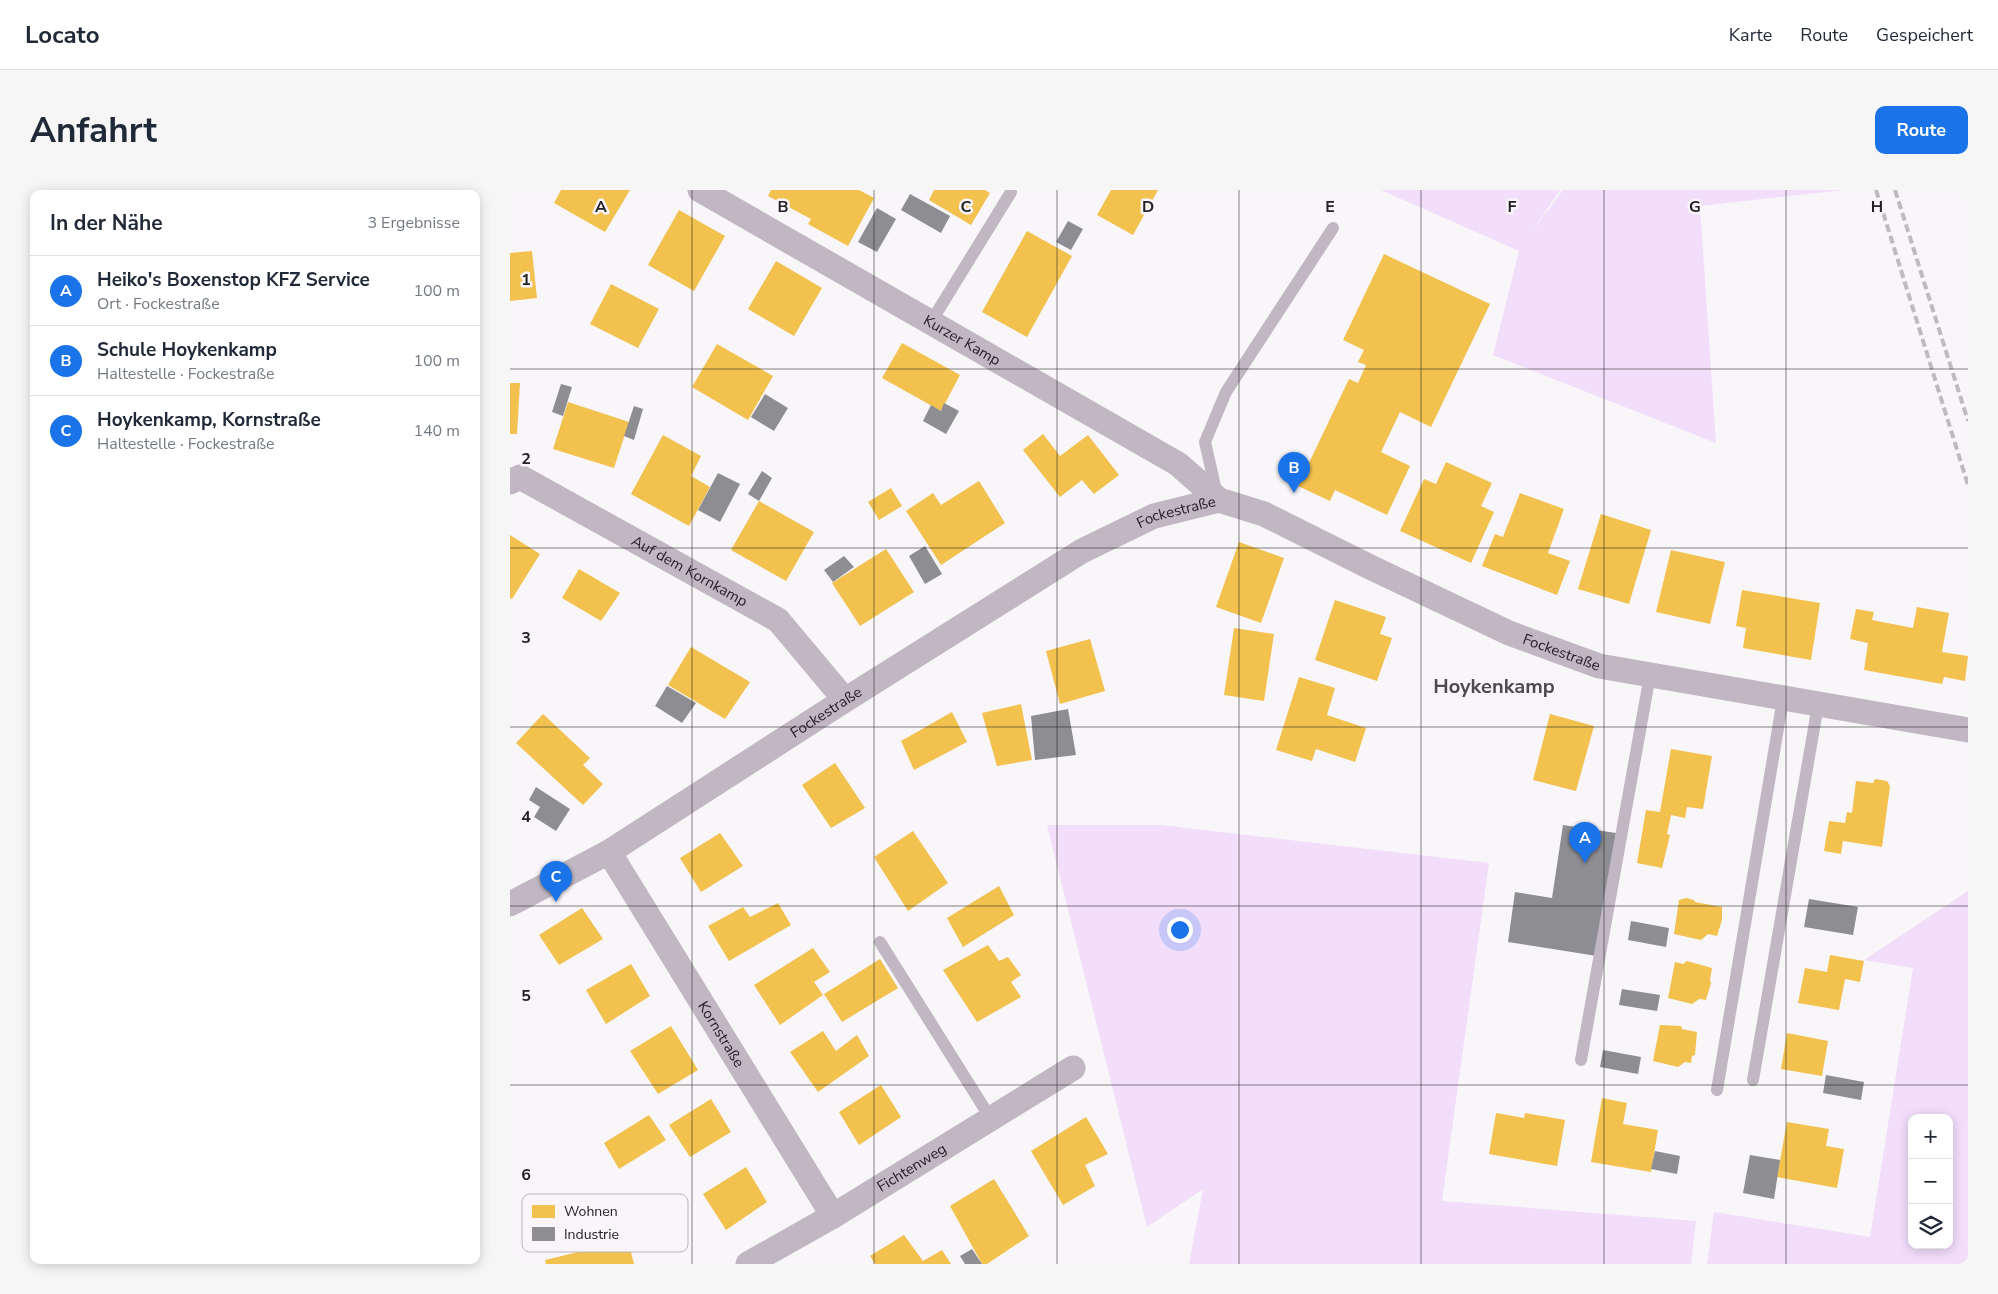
<!DOCTYPE html>
<html lang="de">
<head>
<meta charset="utf-8">
<style>
	:root { --surface:#fff; --page:#f6f6f7; --text:#1f2937; --muted:#747a83; --line:#e0e1e3; --accent:#1a73e8 }
	body { margin:0; font-family:"Nunito Sans",sans-serif; background:var(--page); color:var(--text) }
	.controls { position:absolute; right:15px; bottom:15px; display:grid; overflow:hidden; border-radius:10px; box-shadow:0 2px 12px #0003 }
	.controls button { width:45px; height:45px; display:grid; place-items:center; padding:0; border:0; border-bottom:1px solid var(--line); background:var(--surface); color:var(--text); font:25px sans-serif }
	.you { position:absolute; left:669px; top:739px; width:18px; height:18px; margin:-12px; border:4px solid #fff; border-radius:50%; background:#1a73e8; box-shadow:0 0 0 8px #1a73e833 }
	.badge { display:grid; place-items:center; width:32px; height:32px; border-radius:50%; background:var(--accent); color:#fff; font-size:16px; font-weight:700 }
	.pin { position:absolute; translate:-50% -41px; filter:drop-shadow(0 1px 2px #0008) }
	.pin::after { content:''; position:absolute; top:26px; width:18px; height:15px; background:inherit; clip-path:polygon(0 0,100% 0,50% 100%) }
	.list { margin:0; padding:0; list-style:none }
	h2 { display:flex; justify-content:space-between; align-items:center; height:65px; margin:0; padding:0 20px; font-size:21px }
	h2 small { font-size:16px; font-weight:400; color:var(--muted) }
	.list li { display:grid; grid-template-columns:32px 1fr auto; gap:15px; align-items:center; box-sizing:border-box; height:70px; padding:0 20px; border-top:1px solid var(--line) }
	.list b { display:block; font-size:19px; white-space:nowrap }
	.list p { margin:0; font-size:16px; white-space:nowrap; color:var(--muted) }
	.list em { font-size:16px; font-style:normal; color:var(--muted) }
	.icon { flex:none; width:28px; height:28px; fill:none; stroke:currentColor; stroke-width:2; stroke-linecap:round; stroke-linejoin:round }
	.map { position:relative; flex:none; width:1458px; height:1074px; overflow:hidden; border-radius:10px }
	header { display:flex; align-items:center; gap:30px; box-sizing:border-box; height:70px; padding:0 25px; background:var(--surface); border-bottom:1px solid var(--line) }
	header strong { font-size:24px }
	nav { display:flex; gap:28px; margin-inline-start:auto; font-size:18px }
	.intro { display:flex; align-items:center; justify-content:space-between; box-sizing:border-box; height:120px; padding:0 30px }
	h1 { margin:0; font-size:35px }
	.button { padding:12px 22px; border-radius:10px; background:var(--accent); color:#fff; font-size:18px; font-weight:700 }
	main { display:flex; gap:30px; padding:0 30px }
	aside { flex:1; background:var(--surface); border-radius:10px; box-shadow:0 2px 12px #0003 }
	.map>svg:first-child { display:block }
	.green { fill:#f2ddfb; fill-rule:evenodd }
	.homes { fill:#f2c14e }
	.industry { fill:#8d8d92 }
	.lines { fill:none; stroke-linecap:round; stroke-linejoin:round }
	.lane { stroke:#c0b7c3; stroke-width:12 }
	.street { stroke:#c0b7c3; stroke-width:25 }
	.rail { stroke:#bebac0; stroke-width:4; stroke-dasharray:8 4; stroke-linecap:butt }
	.grid { fill:none; stroke:#232123; stroke-width:1; stroke-opacity:0.55 }
	.labels { text-anchor:middle; dominant-baseline:central; stroke-width:5; stroke-linejoin:round; paint-order:stroke }
	.street-label { font-size:15px; fill:#232123; stroke:#f9f5fa }
	.district-label { font-size:20px; font-weight:bold; fill:#4e4b4f; stroke:#f9f5fa }
	.key { fill:#f9f5fa; stroke:#b9b5ba; stroke-width:1 }
	.key-label { font-size:14px; fill:#232123 }
	.grid-label { font-size:16px; text-anchor:middle; font-weight:bold; fill:#232123; stroke:#f9f5fa; stroke-width:5; stroke-linejoin:round; paint-order:stroke }
</style>
</head>
<body>
<header>
<strong>Locato</strong>
<nav><a>Karte</a><a>Route</a><a>Gespeichert</a></nav>
</header>
<div class="intro"><h1>Anfahrt</h1><a class="button">Route</a></div>
<main>
<aside>
<h2>In der Nähe<small>3 Ergebnisse</small></h2>
<ul class="list">
<li><span class="badge">A</span><div><b>Heiko's Boxenstop KFZ Service</b><p>Ort · Fockestraße</p></div><em>100 m</em></li>
<li><span class="badge">B</span><div><b>Schule Hoykenkamp</b><p>Haltestelle · Fockestraße</p></div><em>100 m</em></li>
<li><span class="badge">C</span><div><b>Hoykenkamp, Kornstraße</b><p>Haltestelle · Fockestraße</p></div><em>140 m</em></li>
</ul>
</aside>
<div class="map">
<svg width="1458" height="1074" viewBox="0 0 1458 1074">
	<rect width="100%" height="100%" fill="#f8f6f9"/>
	<g class="green">
		<polygon points="871,0 1050,0 1021,43 1053,0 1334,0 1190,16 1206,253 983,165 1009,61"/>
		<polygon points="537,635 650,635 979,673 932,1011 1186,1031 1181,1074 679,1074 693,999 637,1037"/>
		<path d="M1458,701V1074H1197L1204,1022L1360,1047L1403,778L1354,770ZM1402,928H1439V1055H1402Z"/>
	</g>
	<g class="homes">
		<polygon points="51,0 120,0 95,42 44,13"/>
		<polygon points="261,0 349,0 364,8 338,56 298,34 301,29 258,6"/>
		<polygon points="424,0 475,0 480,3 461,35 419,10"/>
		<polygon points="601,0 648,0 623,45 587,25"/>
		<polygon points="169,20 215,46 184,101 138,75"/>
		<polygon points="517,41 562,66 517,147 472,122"/>
		<polygon points="22,61 27,108 0,111 0,63"/>
		<polygon points="874,64 980,114 921,237 890,222 871,262 900,276 877,325 825,300 820,311 788,296 839,189 848,193 856,175 848,172 854,160 833,150"/>
		<polygon points="266,71 312,98 284,146 238,119"/>
		<polygon points="101,94 149,119 128,158 80,134"/>
		<polygon points="392,153 450,185 431,221 372,188"/>
		<polygon points="207,154 263,186 238,230 182,197"/>
		<polygon points="0,193 10,193 7,244 0,244"/>
		<polygon points="58,212 119,232 104,278 43,259"/>
		<polygon points="533,244 550,266 578,245 609,285 584,304 572,290 550,307 513,260"/>
		<polygon points="153,245 191,266 181,286 200,297 179,336 121,304"/>
		<polygon points="936,272 982,293 971,316 984,322 961,373 890,341 914,289 926,294"/>
		<polygon points="469,291 495,333 431,375 396,321 423,303 431,315"/>
		<polygon points="381,298 392,316 369,330 358,312"/>
		<polygon points="1010,303 1054,319 1038,363 1060,371 1047,405 972,376 985,344 993,347"/>
		<polygon points="249,311 304,342 276,391 221,360"/>
		<polygon points="1091,324 1141,340 1119,414 1068,399"/>
		<polygon points="0,345 30,364 2,409 0,408"/>
		<polygon points="729,352 774,368 751,433 706,417"/>
		<polygon points="376,359 404,402 350,436 322,393"/>
		<polygon points="1161,360 1215,372 1200,434 1146,422"/>
		<polygon points="69,379 110,403 91,431 52,408"/>
		<polygon points="1232,400 1310,413 1301,470 1233,458 1236,438 1226,436"/>
		<polygon points="825,410 876,427 870,444 882,448 867,491 805,470"/>
		<polygon points="1407,417 1439,423 1432,462 1458,466 1455,491 1434,487 1432,494 1354,480 1358,453 1340,449 1346,419 1364,422 1362,430 1403,438"/>
		<polygon points="724,438 764,444 754,511 714,505"/>
		<polygon points="580,449 595,501 550,514 536,461"/>
		<polygon points="181,457 240,492 215,529 158,495"/>
		<polygon points="789,487 825,498 817,525 856,538 845,572 806,559 802,571 766,560"/>
		<polygon points="511,514 522,570 487,576 472,523"/>
		<polygon points="442,522 457,552 404,580 391,551"/>
		<polygon points="33,524 80,568 73,575 93,594 73,615 6,553"/>
		<polygon points="1040,524 1084,536 1066,601 1023,590"/>
		<polygon points="1161,559 1202,566 1193,619 1177,617 1175,628 1161,625 1157,644 1160,645 1152,678 1127,673 1136,620 1150,622"/>
		<polygon points="325,573 355,618 321,638 292,595"/>
		<polygon points="1365,589 1377,591 1380,596 1372,657 1333,651 1331,664 1314,661 1319,631 1335,633 1337,622 1342,623 1346,591 1363,593"/>
		<polygon points="403,641 438,693 398,721 364,667"/>
		<polygon points="210,643 233,676 191,702 170,668"/>
		<polygon points="489,696 504,725 453,757 437,728"/>
		<polygon points="1176,708 1184,710 1185,712 1212,717 1212,730 1207,746 1198,744 1191,750 1164,744 1169,710"/>
		<polygon points="268,713 281,735 219,771 198,736 233,717 240,727"/>
		<polygon points="72,718 93,749 49,775 29,745"/>
		<polygon points="478,755 489,771 498,767 511,785 501,792 511,807 467,832 433,780"/>
		<polygon points="303,758 320,782 304,792 313,805 270,835 244,795"/>
		<polygon points="1320,765 1354,771 1350,792 1335,789 1329,820 1288,813 1295,778 1317,782"/>
		<polygon points="370,769 388,798 332,832 314,804"/>
		<polygon points="1177,771 1202,778 1200,790 1201,793 1196,810 1189,809 1182,814 1158,808 1165,772 1173,774"/>
		<polygon points="121,774 140,806 96,834 76,800"/>
		<polygon points="1150,835 1171,836 1172,839 1187,842 1185,865 1182,866 1181,873 1175,872 1168,877 1143,871"/>
		<polygon points="161,836 188,880 148,904 120,861"/>
		<polygon points="313,841 326,861 347,845 359,866 308,902 280,862"/>
		<polygon points="1277,843 1318,851 1312,886 1271,879"/>
		<polygon points="371,895 391,927 349,955 329,922"/>
		<polygon points="1092,908 1117,913 1113,934 1148,940 1141,982 1081,972"/>
		<polygon points="201,909 221,942 180,967 159,935"/>
		<polygon points="986,923 1014,928 1015,923 1055,930 1047,976 979,964"/>
		<polygon points="139,925 156,950 109,979 94,953"/>
		<polygon points="576,927 598,964 575,975 585,996 553,1015 521,961"/>
		<polygon points="1277,932 1319,939 1316,956 1334,959 1327,998 1267,987"/>
		<polygon points="236,977 257,1012 216,1040 193,1004"/>
		<polygon points="484,989 519,1046 477,1074 472,1074 440,1016"/>
		<polygon points="394,1045 413,1071 432,1060 441,1074 365,1074 360,1066"/>
		<polygon points="118,1050 124,1074 36,1074 35,1070"/>
	</g>
	<g class="industry">
		<polygon points="400,4 440,26 431,43 391,20"/>
		<polygon points="367,18 386,29 367,62 348,52"/>
		<polygon points="558,31 573,39 561,60 546,52"/>
		<polygon points="51,194 62,197 53,226 42,222"/>
		<polygon points="255,204 278,218 264,241 241,227"/>
		<polygon points="434,213 449,221 436,244 413,231 421,215 431,221"/>
		<polygon points="124,216 133,219 124,250 114,246"/>
		<polygon points="252,281 262,288 249,311 238,304"/>
		<polygon points="208,283 230,294 210,332 188,320"/>
		<polygon points="415,356 432,384 415,394 399,366"/>
		<polygon points="334,366 344,377 323,392 314,380"/>
		<polygon points="157,496 186,513 172,533 145,516"/>
		<polygon points="558,519 566,565 525,570 521,526"/>
		<polygon points="26,597 60,619 46,641 24,627 30,617 19,610"/>
		<polygon points="1053,635 1106,643 1087,766 998,752 1005,702 1042,708"/>
		<polygon points="1299,709 1348,717 1343,745 1294,737"/>
		<polygon points="1121,731 1159,738 1156,757 1118,750"/>
		<polygon points="1112,799 1150,805 1147,821 1109,815"/>
		<polygon points="1093,860 1131,867 1128,884 1090,877"/>
		<polygon points="1316,885 1354,892 1351,910 1313,903"/>
		<polygon points="1145,961 1170,966 1167,984 1141,979"/>
		<polygon points="1240,965 1270,970 1264,1009 1233,1003"/>
		<polygon points="462,1059 472,1074 455,1074 450,1066"/>
	</g>
	<g class="lines">
		<g class="lane">
			<polyline points="421,132 501,2"/>
			<polyline points="707,305 695,252 716,202 823,38"/>
			<polyline points="370,752 481,929"/>
			<polyline points="1071,870 1140,485"/>
			<polyline points="1243,890 1308,515"/>
			<polyline points="1207,900 1273,509"/>
		</g>
		<g class="street">
			<path id="s1" d="M190,0L668,274L709,310"/>
			<path id="s2" d="M0,292L10,287L268,430L335,510"/>
			<path id="s3" d="M99,662L323,1026"/>
			<path id="s4" d="M0,714L99,662L335,510L572,361L644,326L709,310L754,324L862,378L999,443L1089,476L1458,540"/>
			<path id="s5" d="M238,1074L323,1026L563,878"/>
		</g>
		<g class="rail">
			<polyline points="1366,0 1458,295"/>
			<polyline points="1385,0 1458,231"/>
		</g>
	</g>
	<path class="grid" d="M182,0V1074M364,0V1074M547,0V1074M729,0V1074M911,0V1074M1094,0V1074M1276,0V1074M0,179H1458M0,358H1458M0,537H1458M0,716H1458M0,895H1458"/>
	<g class="labels">
		<g class="street-label">
			<text stroke="none"><textPath href="#s1" startOffset="302">Kurzer Kamp</textPath></text>
			<text stroke="none"><textPath href="#s4" startOffset="775">Fockestraße</textPath></text>
			<text stroke="none"><textPath href="#s2" startOffset="205">Auf dem Kornkamp</textPath></text>
			<text stroke="none"><textPath href="#s4" startOffset="1195">Fockestraße</textPath></text>
			<text stroke="none"><textPath href="#s4" startOffset="370">Fockestraße</textPath></text>
			<text stroke="none"><textPath href="#s3" startOffset="214">Kornstraße</textPath></text>
			<text stroke="none"><textPath href="#s5" startOffset="190">Fichtenweg</textPath></text>
		</g>
		<g class="district-label">
			<text x="984" y="496">Hoykenkamp</text>
		</g>
	</g>
	<rect x="12" y="1004" width="166" height="58" rx="8" class="key"/>
	<rect x="22" y="1015" width="23" height="13" fill="#f2c14e"/>
	<rect x="22" y="1037" width="23" height="14" fill="#8d8d92"/>
	<g class="key-label">
		<text x="54" y="1026">Wohnen</text>
		<text x="54" y="1049">Industrie</text>
	</g>
	<g class="grid-label">
		<text x="91" y="22">A</text>
		<text x="273" y="22">B</text>
		<text x="456" y="22">C</text>
		<text x="638" y="22">D</text>
		<text x="820" y="22">E</text>
		<text x="1002" y="22">F</text>
		<text x="1185" y="22">G</text>
		<text x="1367" y="22">H</text>
		<text x="16" y="95">1</text>
		<text x="16" y="274">2</text>
		<text x="16" y="453">3</text>
		<text x="16" y="632">4</text>
		<text x="16" y="811">5</text>
		<text x="16" y="990">6</text>
	</g>
</svg>
<div class="controls">
<button>+</button>
<button>−</button>
<button><svg class="icon" aria-label="layers" viewBox="0 0 24 24"><path d="M12 4l9 5-9 5-9-5zM3 14l9 5 9-5"/></svg></button>
</div>
<div class="you"></div>
<div class="pin badge" style="left:1075px;top:673px">A</div>
<div class="pin badge" style="left:784px;top:303px">B</div>
<div class="pin badge" style="left:46px;top:712px">C</div>
</div>
</main>
</body>
</html>
